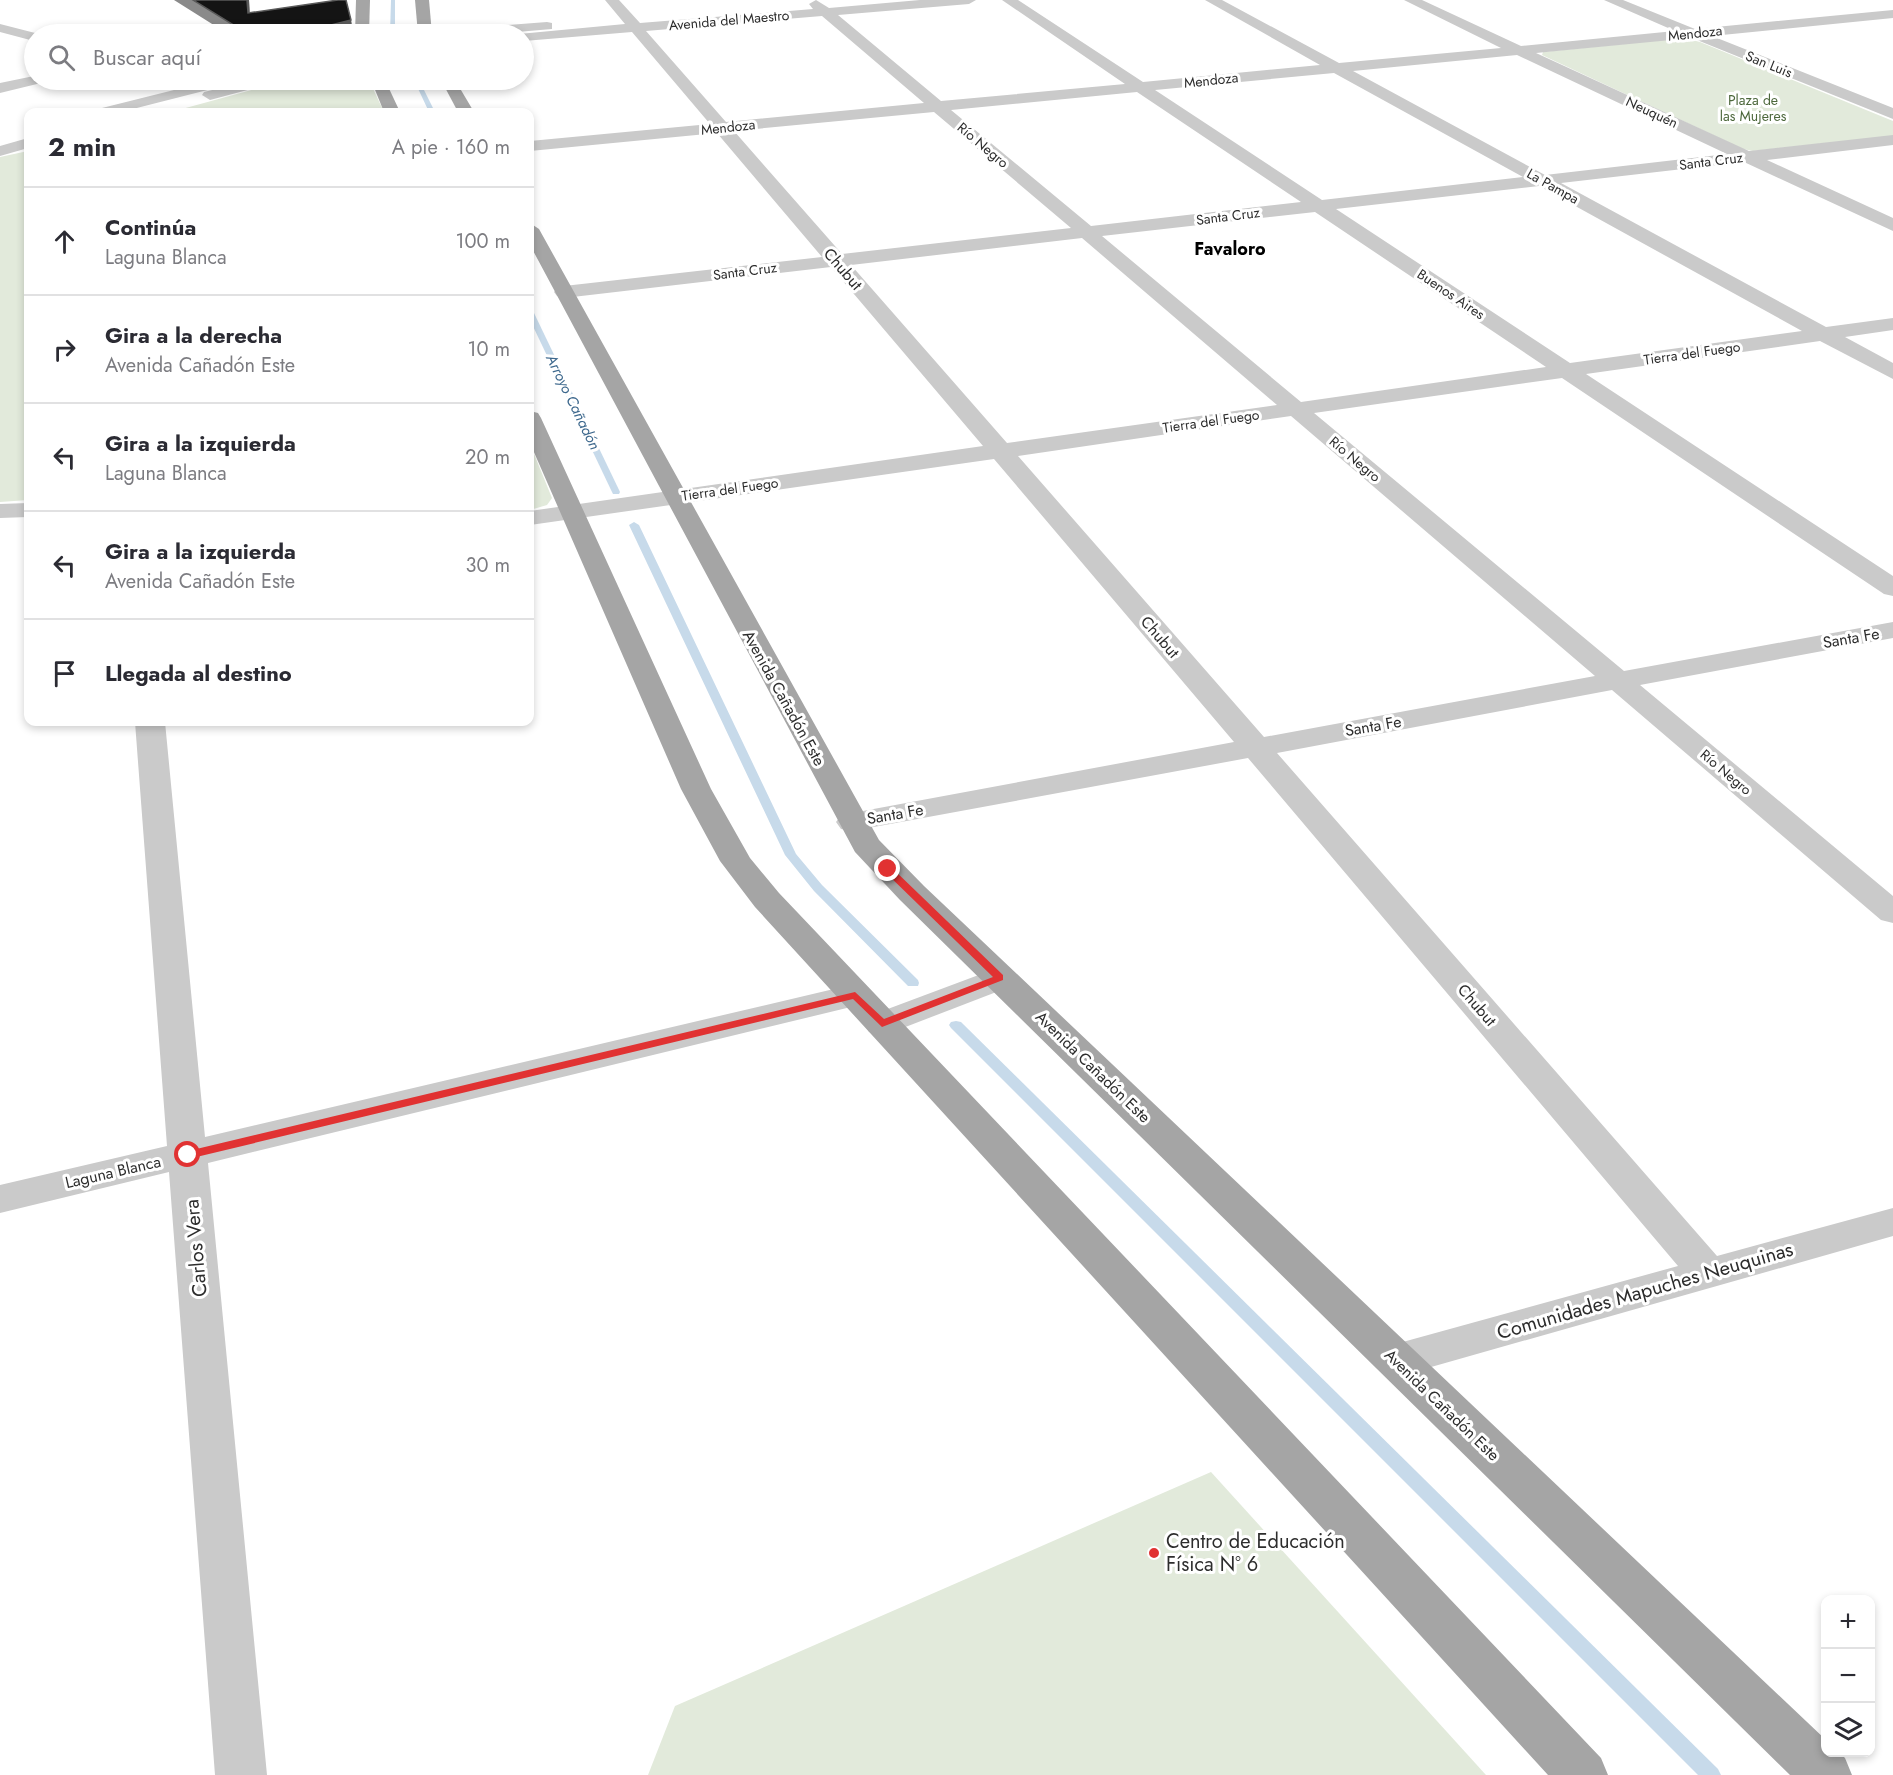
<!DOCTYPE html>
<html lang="es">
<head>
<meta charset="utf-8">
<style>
	:root { --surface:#fff; --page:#f2f2f3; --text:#2b2b33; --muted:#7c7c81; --line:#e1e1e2 }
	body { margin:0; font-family:Jost,sans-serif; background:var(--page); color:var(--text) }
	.controls { position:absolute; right:18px; bottom:18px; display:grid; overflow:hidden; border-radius:12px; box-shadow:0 3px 9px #0003 }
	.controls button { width:54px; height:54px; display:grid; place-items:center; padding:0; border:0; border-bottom:2px solid var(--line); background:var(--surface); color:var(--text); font:30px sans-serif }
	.stop { position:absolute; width:18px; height:18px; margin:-14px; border:4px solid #e13232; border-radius:50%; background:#fff }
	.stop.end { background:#e13232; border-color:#fff; box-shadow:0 2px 6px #0008 }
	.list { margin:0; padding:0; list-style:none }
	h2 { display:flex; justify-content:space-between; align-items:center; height:78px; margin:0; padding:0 24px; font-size:26px }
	h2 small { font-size:20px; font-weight:400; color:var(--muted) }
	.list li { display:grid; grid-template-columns:39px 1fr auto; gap:18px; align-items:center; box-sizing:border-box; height:108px; padding:0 24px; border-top:2px solid var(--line) }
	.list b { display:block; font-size:22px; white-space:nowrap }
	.list p { margin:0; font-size:20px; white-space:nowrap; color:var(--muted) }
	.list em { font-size:20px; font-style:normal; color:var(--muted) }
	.icon { flex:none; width:33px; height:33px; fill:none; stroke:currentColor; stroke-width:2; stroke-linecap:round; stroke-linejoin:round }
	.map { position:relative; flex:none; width:1893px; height:1775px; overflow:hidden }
	.search { position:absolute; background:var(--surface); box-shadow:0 3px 9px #0003; left:24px; top:24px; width:510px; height:66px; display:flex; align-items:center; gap:15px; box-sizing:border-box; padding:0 21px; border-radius:33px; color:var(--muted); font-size:22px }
	.panel { position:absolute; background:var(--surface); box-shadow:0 3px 9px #0003; left:24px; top:108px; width:510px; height:618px; border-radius:12px }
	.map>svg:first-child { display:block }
	.green { fill:#e2eadb }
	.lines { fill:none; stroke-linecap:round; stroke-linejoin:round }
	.stream { fill:#c7daea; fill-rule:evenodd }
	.minor { fill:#cacaca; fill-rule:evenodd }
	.major { fill:#a5a5a5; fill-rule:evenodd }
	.wall { fill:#8a8a8a }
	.shaded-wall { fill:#5a5a5a }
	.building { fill:#141414; stroke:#5a5a5a; stroke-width:1.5 }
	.route { fill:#e13232 }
	.poi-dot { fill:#e13232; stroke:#fff; stroke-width:2 }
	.labels { text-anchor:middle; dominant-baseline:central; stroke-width:6; stroke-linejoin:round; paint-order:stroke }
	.far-street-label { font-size:14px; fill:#2d2d2d; stroke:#fff }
	.far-park-label { font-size:14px; fill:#4d683c; stroke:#fff }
	.far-water-label { font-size:15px; font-style:italic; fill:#3d688d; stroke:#fff }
	.street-label { font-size:16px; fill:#2d2d2d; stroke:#fff }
	.far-district-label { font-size:18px; font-weight:bold; fill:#000; stroke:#fff }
	.near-street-label { font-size:20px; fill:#2d2d2d; stroke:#fff }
	.near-poi-label { font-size:20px; fill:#2d2d2d; stroke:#fff; text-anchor:start }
</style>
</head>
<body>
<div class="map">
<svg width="1893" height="1775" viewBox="0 0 1893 1775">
	<rect width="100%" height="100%" fill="#fff"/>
	<g class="green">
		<polygon points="1684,38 1700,42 1893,121 1893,136 1753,151 1743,149 1542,55 1543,52"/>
		<polygon points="288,80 369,80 384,112 171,112"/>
		<polygon points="28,151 28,500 0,502 0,157"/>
		<polygon points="530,444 552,498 547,505 530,510"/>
		<polygon points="1211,1472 1486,1775 648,1775 675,1706"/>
	</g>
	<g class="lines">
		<g class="stream">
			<polygon points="391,0 395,0 395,34 390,34"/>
			<polygon points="414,80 419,80 435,112 429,112"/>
			<polygon points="530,311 534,313 620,492 619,494 613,494 612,492 530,320"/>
			<polygon points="634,522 639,525 796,854 822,885 918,980 919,983 918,986 908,986 814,891 785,855 629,525"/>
			<polygon points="956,1021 961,1022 1718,1769 1721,1775 1698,1775 951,1028 949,1025 951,1022"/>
		</g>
		<g class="minor">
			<path d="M605,0H619L640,23L813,9L809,4L816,0L829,8L920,0H976L969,4L838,15L941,101L1125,84L1002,0H1018L1143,82L1320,65L1205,0H1222L1339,63L1501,48L1404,0H1422L1521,46L1675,31L1604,0H1623L1695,29L1893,10V18L1712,36L1893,108V119L1692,38L1536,53L1749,151L1893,135V145L1767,160L1893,218V231L1744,162L1561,183L1826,327L1893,318V330L1845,337L1893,363V379L1820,341L1586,374L1893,576V596L1884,594L1562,378L1314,413L1624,671L1893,622V638L1640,685L1893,896V923L1881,920L1612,690L1277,753L1717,1256L1893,1208V1236L1396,1377L1381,1372L1374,1360L1381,1348L1678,1266L1248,758L852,831L841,829L836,822L841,815L852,813L1234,742L994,459L530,525V511L983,446L831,267L564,298L557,296L554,292L557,288L564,286L822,257L717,133L530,151V141L710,124L632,32L524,41V34H519L625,24ZM822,16L924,103L726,122L646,31ZM1517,55L1727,154L1545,175L1353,71ZM1334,73L1523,177L1322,200L1155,90ZM1137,92L1301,202L1091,226L951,110ZM934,112L1071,228L842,254L734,131ZM1539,186L1802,331L1570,363L1336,209ZM1315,212L1546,367L1301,402L1102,236ZM1082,238L1277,405L1007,443L851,265ZM1291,416L1595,676L1264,737L1018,456Z"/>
			<polygon points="547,22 552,23 552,29 493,34 438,34 445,30"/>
			<polygon points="0,24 39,34 34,34 34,41 0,32"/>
			<polygon points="34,76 34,80 43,80 41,83 0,93 0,83"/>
			<polygon points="214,80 238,80 235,83 121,112 96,112 98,109"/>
			<polygon points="253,80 277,80 274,83 210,100 202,95 204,92"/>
			<polygon points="28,138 28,148 0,156 0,146"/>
			<polygon points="28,503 28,517 0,518 0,504"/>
			<polygon points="135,722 165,722 205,1137 855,984 867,987 873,995 867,1003 855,1006 208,1163 267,1775 215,1775 169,1172 0,1213 0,1185 167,1146"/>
			<polygon points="1000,967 1012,970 1017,978 1012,986 882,1036 869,1032 864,1024 869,1016"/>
		</g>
		<g class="major">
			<polygon points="356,0 370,0 369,34 355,34"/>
			<polygon points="415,0 429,0 432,34 418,34"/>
			<polygon points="371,80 385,80 400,112 384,112"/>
			<polygon points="441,80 455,80 474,112 458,112"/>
			<polygon points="530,223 539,229 879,840 924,886 1826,1740 1826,1752 1839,1752 1845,1758 1852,1775 1790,1775 900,900 855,852 530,245"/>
			<polygon points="530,411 538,413 541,418 711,789 750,858 779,893 1601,1758 1608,1775 1548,1775 755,907 720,861 681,789 530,443"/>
		</g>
	</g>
	<polygon class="wall" points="174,0 249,0 250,13 351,20 353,34 228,34"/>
	<g class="shaded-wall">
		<polygon points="247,0 249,0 250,28 248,13"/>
		<polygon points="351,20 353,34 295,34"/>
	</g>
	<polygon class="building" points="193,0 247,0 248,13 338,0 346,0 351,20 295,34 248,34"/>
	<polygon class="route" points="884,867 891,867 1003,975 1003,980 882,1027 853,999 188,1159 182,1155 188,1151 855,992 884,1019 993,977 884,871"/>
	<circle class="poi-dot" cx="1154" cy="1553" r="6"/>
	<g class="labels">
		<g class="far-street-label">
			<text transform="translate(729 20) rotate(-5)">Avenida del Maestro</text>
			<text transform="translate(1695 33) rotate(-6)">Mendoza</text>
			<text transform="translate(1769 64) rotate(22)">San Luis</text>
			<text transform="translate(1211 80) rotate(-6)">Mendoza</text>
			<text transform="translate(1652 112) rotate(25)">Neuquén</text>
			<text transform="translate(728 127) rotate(-6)">Mendoza</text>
			<text transform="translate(983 145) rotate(40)">Río Negro</text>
			<text transform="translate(1711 161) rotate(-7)">Santa Cruz</text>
			<text transform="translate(1553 186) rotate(29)">La Pampa</text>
			<text transform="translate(1228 216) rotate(-7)">Santa Cruz</text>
			<text transform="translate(745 271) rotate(-7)">Santa Cruz</text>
			<text transform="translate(1451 294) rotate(34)">Buenos Aires</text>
			<text transform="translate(1692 353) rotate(-8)">Tierra del Fuego</text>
			<text transform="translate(1211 421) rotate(-8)">Tierra del Fuego</text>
			<text transform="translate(1355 459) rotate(40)">Río Negro</text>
			<text transform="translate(730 489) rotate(-8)">Tierra del Fuego</text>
			<text transform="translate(1726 772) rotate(40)">Río Negro</text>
		</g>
		<g class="far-park-label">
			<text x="1753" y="100">Plaza de<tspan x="1753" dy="16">las Mujeres</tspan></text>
		</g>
		<g class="far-water-label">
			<text transform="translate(573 402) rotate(64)">Arroyo Cañadón</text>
		</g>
		<g class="street-label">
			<text transform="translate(843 269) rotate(49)">Chubut</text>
			<text transform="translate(1160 637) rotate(49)">Chubut</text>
			<text transform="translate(1851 638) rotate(-10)">Santa Fe</text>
			<text transform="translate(784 698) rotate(61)">Avenida Cañadón Este</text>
			<text transform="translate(1373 726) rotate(-10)">Santa Fe</text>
			<text transform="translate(895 814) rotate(-10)">Santa Fe</text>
			<text transform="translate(1477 1005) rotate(49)">Chubut</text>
			<text transform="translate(1093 1067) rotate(44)">Avenida Cañadón Este</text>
			<text transform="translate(113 1172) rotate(-13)">Laguna Blanca</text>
			<text transform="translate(1442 1405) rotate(44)">Avenida Cañadón Este</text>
		</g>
		<g class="far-district-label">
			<text x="1230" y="249">Favaloro</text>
		</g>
		<g class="near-street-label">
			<text transform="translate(196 1248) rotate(-95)">Carlos Vera</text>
			<text transform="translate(1645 1291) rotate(-16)">Comunidades Mapuches Neuquinas</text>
		</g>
		<g class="near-poi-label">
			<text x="1166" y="1541">Centro de Educación<tspan x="1166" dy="23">Física N° 6</tspan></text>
		</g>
	</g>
</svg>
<div class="controls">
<button>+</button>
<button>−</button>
<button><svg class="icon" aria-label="layers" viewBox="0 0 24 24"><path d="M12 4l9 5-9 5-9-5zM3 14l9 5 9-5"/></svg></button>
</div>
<div class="stop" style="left:188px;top:1155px"></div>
<div class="stop end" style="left:888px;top:869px"></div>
<div class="search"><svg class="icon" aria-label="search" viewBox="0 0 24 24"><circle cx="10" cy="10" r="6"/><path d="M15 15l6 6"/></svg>Buscar aquí</div>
<section class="panel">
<h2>2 min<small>A pie · 160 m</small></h2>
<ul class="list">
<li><svg class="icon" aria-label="ahead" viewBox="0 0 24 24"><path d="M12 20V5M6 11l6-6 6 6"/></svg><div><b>Continúa</b><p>Laguna Blanca</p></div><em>100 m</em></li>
<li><svg class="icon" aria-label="right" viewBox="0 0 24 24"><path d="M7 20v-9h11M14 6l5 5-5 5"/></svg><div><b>Gira a la derecha</b><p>Avenida Cañadón Este</p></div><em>10 m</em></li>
<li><svg class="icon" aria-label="left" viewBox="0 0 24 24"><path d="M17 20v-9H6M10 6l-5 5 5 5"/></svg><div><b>Gira a la izquierda</b><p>Laguna Blanca</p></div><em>20 m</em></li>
<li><svg class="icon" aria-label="left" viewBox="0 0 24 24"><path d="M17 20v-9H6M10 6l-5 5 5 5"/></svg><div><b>Gira a la izquierda</b><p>Avenida Cañadón Este</p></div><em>30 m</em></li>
<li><svg class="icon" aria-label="arrive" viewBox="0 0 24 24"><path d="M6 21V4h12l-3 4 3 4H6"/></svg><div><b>Llegada al destino</b></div></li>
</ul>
</section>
</div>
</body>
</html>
